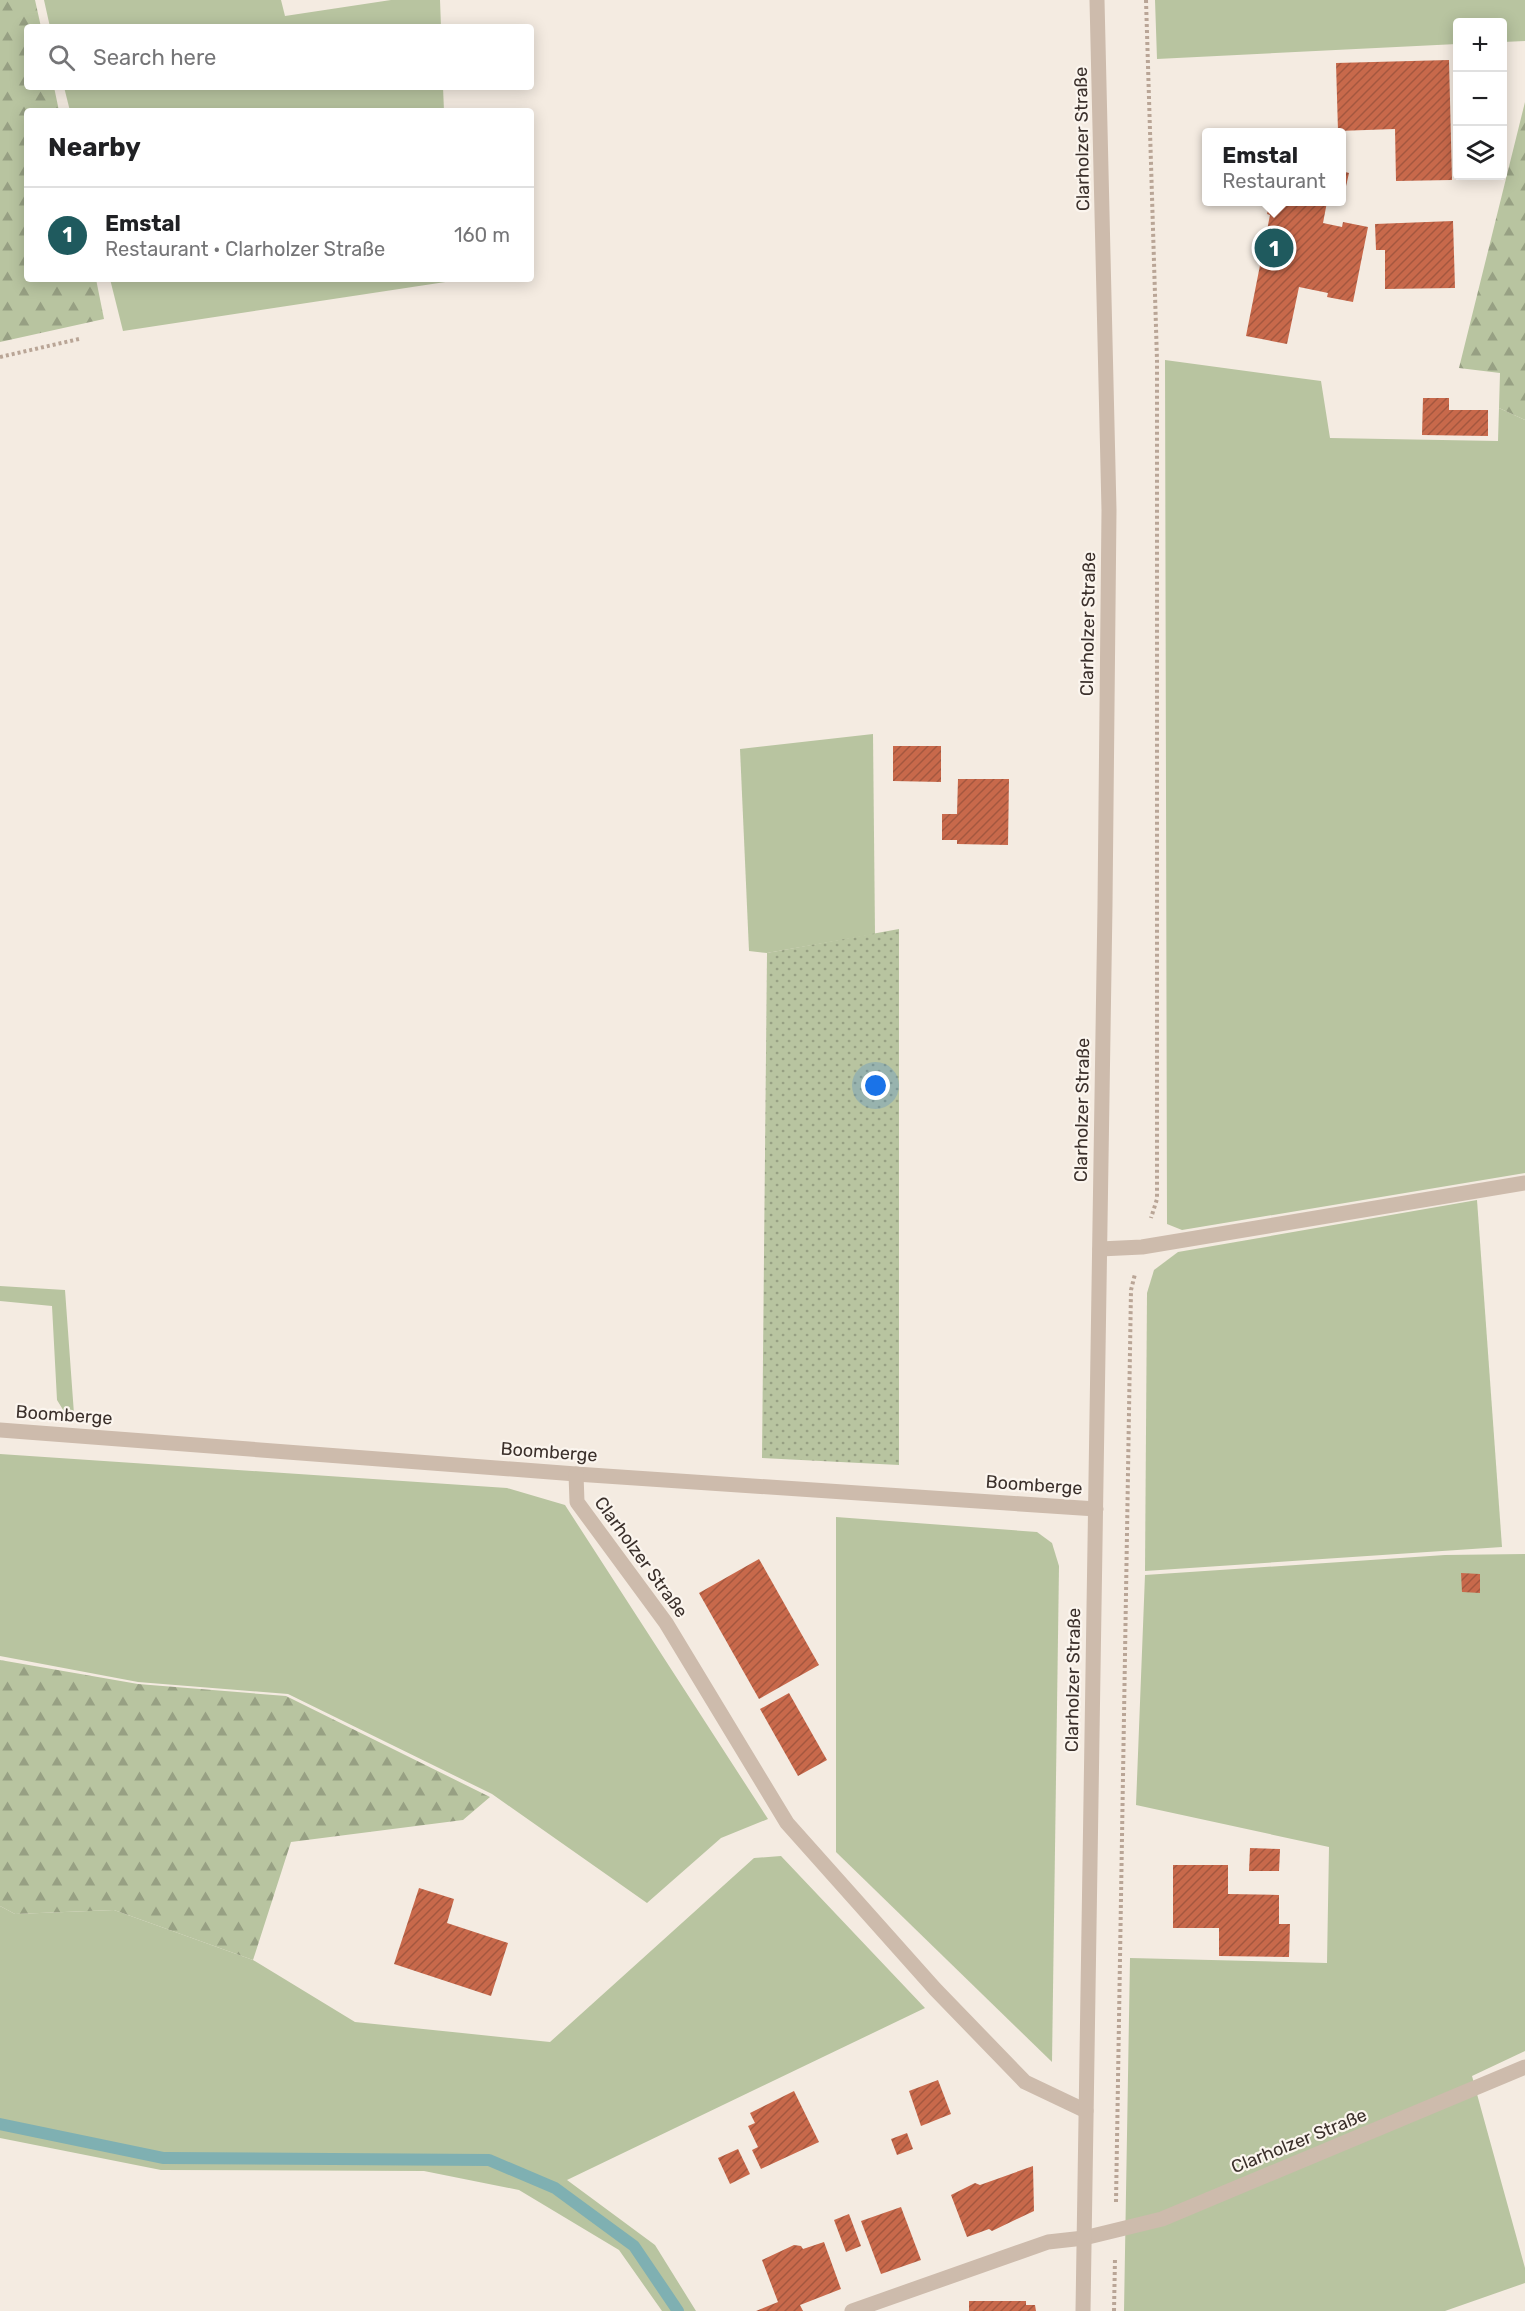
<!DOCTYPE html>
<html lang="en">
<head>
<meta charset="utf-8">
<style>
	:root { --surface:#fff; --page:#f6f6f6; --text:#202124; --muted:#757577; --line:#e0e0e0; --accent:#1f5a5e }
	body { margin:0; font-family:Rubik,sans-serif; background:var(--page); color:var(--text) }
	.controls { position:absolute; right:18px; top:18px; display:grid; overflow:hidden; border-radius:6px; box-shadow:0 3px 15px #0003 }
	.controls button { width:54px; height:54px; display:grid; place-items:center; padding:0; border:0; border-bottom:2px solid var(--line); background:var(--surface); color:var(--text); font:30px sans-serif }
	.you { position:absolute; left:876px; top:1086px; width:21px; height:21px; margin:-15px; border:4px solid #fff; border-radius:50%; background:#1a73e8; box-shadow:0 0 0 9px #1a73e833 }
	.badge { display:grid; place-items:center; width:39px; height:39px; border-radius:50%; background:var(--accent); color:#fff; font-size:20px; font-weight:700 }
	.pin { position:absolute; translate:-50% -50%; border:3px solid #fff; box-shadow:0 2px 6px #0006 }
	.popup { position:absolute; left:1202px; top:128px; width:144px; height:78px; box-sizing:border-box; display:grid; place-content:center; border-radius:6px; background:var(--surface); filter:drop-shadow(0 2px 4px #0005); font-size:20px; white-space:nowrap; color:var(--muted) }
	.popup b { font-size:22px; color:var(--text) }
	.popup::after { content:''; position:absolute; left:50%; top:100%; margin-left:-12px; border:12px solid transparent; border-top-color:var(--surface) }
	.list { margin:0; padding:0; list-style:none }
	h2 { display:flex; justify-content:space-between; align-items:center; height:78px; margin:0; padding:0 24px; font-size:26px }
	h2 small { font-size:20px; font-weight:400; color:var(--muted) }
	.list li { display:grid; grid-template-columns:39px 1fr auto; gap:18px; align-items:center; box-sizing:border-box; height:96px; padding:0 24px; border-top:2px solid var(--line) }
	.list b { display:block; font-size:22px; white-space:nowrap }
	.list p { margin:0; font-size:20px; white-space:nowrap; color:var(--muted) }
	.list em { font-size:20px; font-style:normal; color:var(--muted) }
	.icon { flex:none; width:33px; height:33px; fill:none; stroke:currentColor; stroke-width:2; stroke-linecap:round; stroke-linejoin:round }
	.map { position:relative; flex:none; width:1525px; height:2311px; overflow:hidden }
	.search { position:absolute; background:var(--surface); box-shadow:0 3px 15px #0003; left:24px; top:24px; width:510px; height:66px; display:flex; align-items:center; gap:15px; box-sizing:border-box; padding:0 21px; border-radius:6px; color:var(--muted); font-size:22px }
	.panel { position:absolute; background:var(--surface); box-shadow:0 3px 15px #0003; left:24px; top:108px; width:510px; height:174px; border-radius:6px }
	.map>svg:first-child { display:block }
	.grass { fill:#b8c4a0 }
	.forest { fill:url(#forest-firs) }
	.garden { fill:url(#garden-dots) }
	.lines { fill:none; stroke-linecap:round; stroke-linejoin:round }
	.stream { stroke:#7fb0b2; stroke-width:12 }
	.building { fill:url(#building-hatch) }
	.path { stroke:#b9a596; stroke-width:4; stroke-dasharray:3 3; stroke-linecap:butt }
	.service { stroke:#cdbbac; stroke-width:15 }
	.minor { stroke:#cdbbac; stroke-width:15 }
	.tertiary { stroke:#cdbbac; stroke-width:15 }
	.labels { text-anchor:middle; dominant-baseline:central; stroke-width:4.5; stroke-linejoin:round; paint-order:stroke }
	.street-label { font-size:18px; fill:#3b302b; stroke:#fbf5ee }
</style>
</head>
<body>
<div class="map">
<svg width="1525" height="2311" viewBox="0 0 1525 2311">
	<defs>
		<pattern id="forest-firs" width="22" height="20" patternUnits="userSpaceOnUse" patternTransform="scale(1.5)"><rect width="22" height="20" fill="#b8c4a0"/><path d="M5 1l3.5 6h-7zM16 11l3.5 6h-7z" fill="#97a083"/></pattern>
		<pattern id="garden-dots" width="8" height="8" patternUnits="userSpaceOnUse" patternTransform="scale(1.5)"><rect width="8" height="8" fill="#b8c4a0"/><path d="M2 2h.1M6 6h.1" fill="none" stroke="#97a083" stroke-width="1.8" stroke-linecap="round"/></pattern>
		<pattern id="building-hatch" width="6" height="6" patternUnits="userSpaceOnUse" patternTransform="scale(1.5)"><rect width="6" height="6" fill="#c8694b"/><path d="M-1 1l2-2M0 6l6-6M5 7l2-2" fill="none" stroke="#a4573f"/></pattern>
	</defs>
	<rect width="100%" height="100%" fill="#f4ebe1"/>
	<g class="grass">
		<polygon points="44,0 281,0 285,16 391,0 440,0 441,27 50,27"/>
		<polygon points="1155,0 1525,0 1525,41 1503,42 1502,22 1458,22 1457,44 1157,59"/>
		<polygon points="64,87 443,87 444,111 70,111"/>
		<polygon points="110,279 452,279 452,281 123,331"/>
		<polygon points="1165,360 1321,381 1330,438 1498,441 1499,408 1525,420 1525,1173 1182,1230 1167,1224"/>
		<polygon points="873,734 875,934 767,953 749,951 740,749"/>
		<polygon points="1477,1200 1502,1547 1145,1571 1147,1293 1154,1270 1178,1252"/>
		<polygon points="0,1286 65,1290 74,1414 65,1413 57,1400 52,1306 0,1301"/>
		<polygon points="0,1454 507,1488 565,1505 768,1819 721,1838 647,1903 492,1794 288,1694 138,1682 0,1656"/>
		<polygon points="836,1517 1037,1532 1052,1543 1059,1566 1052,2062 836,1852"/>
		<polygon points="1525,1554 1525,2051 1472,2076 1525,2268 1525,2283 1445,2311 1124,2311 1130,1958 1327,1963 1329,1847 1136,1805 1145,1575 1445,1555"/>
		<polygon points="781,1856 925,2008 567,2180 655,2245 696,2311 662,2311 619,2250 519,2190 424,2171 161,2170 0,2138 0,1906 15,1914 114,1910 253,1960 355,2022 550,2042 754,1858"/>
	</g>
	<g class="forest">
		<polygon points="0,0 35,0 41,27 27,27 27,87 54,87 59,111 27,111 27,279 96,279 104,319 0,342"/>
		<polygon points="1525,102 1525,420 1499,408 1500,373 1459,368"/>
		<polygon points="0,1660 138,1684 286,1696 490,1797 463,1820 291,1842 253,1960 114,1910 15,1914 0,1906"/>
	</g>
	<polygon class="garden" points="899,929 899,1465 762,1458 767,953"/>
	<g class="lines">
		<polyline class="stream" points="0,2124 164,2158 489,2160 555,2188 634,2246 678,2311"/>
	</g>
	<g class="building">
		<polygon points="1449,60 1452,180 1396,181 1395,129 1338,131 1336,63"/>
		<polygon points="1342,171 1349,173 1342,204 1336,202 1342,202"/>
		<polygon points="1270,202 1327,202 1323,223 1342,227 1343,222 1368,227 1353,302 1327,297 1328,293 1299,287 1287,344 1246,336 1270,215 1267,214"/>
		<polygon points="1453,221 1455,288 1385,289 1385,250 1376,250 1375,224"/>
		<polygon points="1423,398 1449,398 1449,410 1488,410 1488,436 1422,435"/>
		<polygon points="893,746 941,746 941,782 893,781"/>
		<polygon points="958,779 1009,779 1008,845 957,844 957,840 942,840 942,814 957,814"/>
		<polygon points="759,1559 819,1665 759,1699 699,1593"/>
		<polygon points="1461,1573 1480,1574 1480,1593 1462,1592"/>
		<polygon points="789,1693 827,1760 798,1776 760,1709"/>
		<polygon points="1250,1848 1280,1849 1279,1871 1249,1871"/>
		<polygon points="1173,1865 1228,1865 1228,1894 1279,1895 1279,1924 1290,1924 1289,1957 1219,1956 1219,1928 1173,1928"/>
		<polygon points="419,1888 454,1899 447,1923 508,1943 491,1996 394,1964"/>
		<polygon points="938,2080 951,2114 921,2126 909,2091"/>
		<polygon points="794,2091 819,2142 761,2169 752,2150 758,2147 748,2126 755,2123 750,2113"/>
		<polygon points="907,2133 913,2149 897,2155 891,2139"/>
		<polygon points="738,2149 750,2174 730,2184 718,2158"/>
		<polygon points="1033,2166 1034,2211 992,2231 989,2229 967,2237 951,2195 975,2183 980,2185"/>
		<polygon points="901,2207 921,2260 881,2274 861,2221"/>
		<polygon points="849,2214 861,2246 846,2252 834,2220"/>
		<polygon points="824,2242 841,2289 800,2305 803,2311 756,2311 778,2302 762,2260 794,2245 801,2246 803,2249"/>
		<polygon points="969,2301 1026,2301 1026,2305 1035,2305 1036,2311 969,2311"/>
	</g>
	<g class="lines">
		<g class="path">
			<polyline points="1146,0 1157,360 1157,1199 1151,1218"/>
			<polyline points="0,357 79,339"/>
			<polyline points="1116,2202 1131,1290 1135,1274"/>
			<polyline points="1114,2311 1115,2258"/>
		</g>
		<g class="service">
			<polyline points="1100,1249 1142,1247 1525,1183"/>
			<polyline points="852,2311 1048,2242 1084,2238"/>
		</g>
		<g class="minor">
			<polyline points="0,1430 576,1474 1096,1509"/>
			<polyline points="576,1474 577,1502 666,1623 787,1823 935,1989 1025,2082 1086,2111"/>
			<polyline points="1084,2238 1162,2219 1525,2067"/>
		</g>
		<polyline class="tertiary" points="1083,2311 1105,905 1109,510 1097,0"/>
	</g>
	<g class="labels">
		<g class="street-label">
			<text transform="translate(1082 139) rotate(-91)">Clarholzer Straße</text>
			<text transform="translate(1088 624) rotate(-89)">Clarholzer Straße</text>
			<text transform="translate(1082 1110) rotate(-89)">Clarholzer Straße</text>
			<text transform="translate(64 1415) rotate(4)">Boomberge</text>
			<text transform="translate(549 1452) rotate(4)">Boomberge</text>
			<text transform="translate(1034 1485) rotate(4)">Boomberge</text>
			<text transform="translate(641 1557) rotate(54)">Clarholzer Straße</text>
			<text transform="translate(1073 1680) rotate(-89)">Clarholzer Straße</text>
			<text transform="translate(1299 2141) rotate(-22)">Clarholzer Straße</text>
		</g>
	</g>
</svg>
<div class="controls">
<button>+</button>
<button>−</button>
<button><svg class="icon" aria-label="layers" viewBox="0 0 24 24"><path d="M12 4l9 5-9 5-9-5zM3 14l9 5 9-5"/></svg></button>
</div>
<div class="you"></div>
<div class="pin badge" style="left:1274px;top:248px">1</div>
<div class="popup"><b>Emstal</b>Restaurant</div>
<div class="search"><svg class="icon" aria-label="search" viewBox="0 0 24 24"><circle cx="10" cy="10" r="6"/><path d="M15 15l6 6"/></svg>Search here</div>
<section class="panel">
<h2>Nearby<small></small></h2>
<ul class="list">
<li><span class="badge">1</span><div><b>Emstal</b><p>Restaurant · Clarholzer Straße</p></div><em>160 m</em></li>
</ul>
</section>
</div>
</body>
</html>
